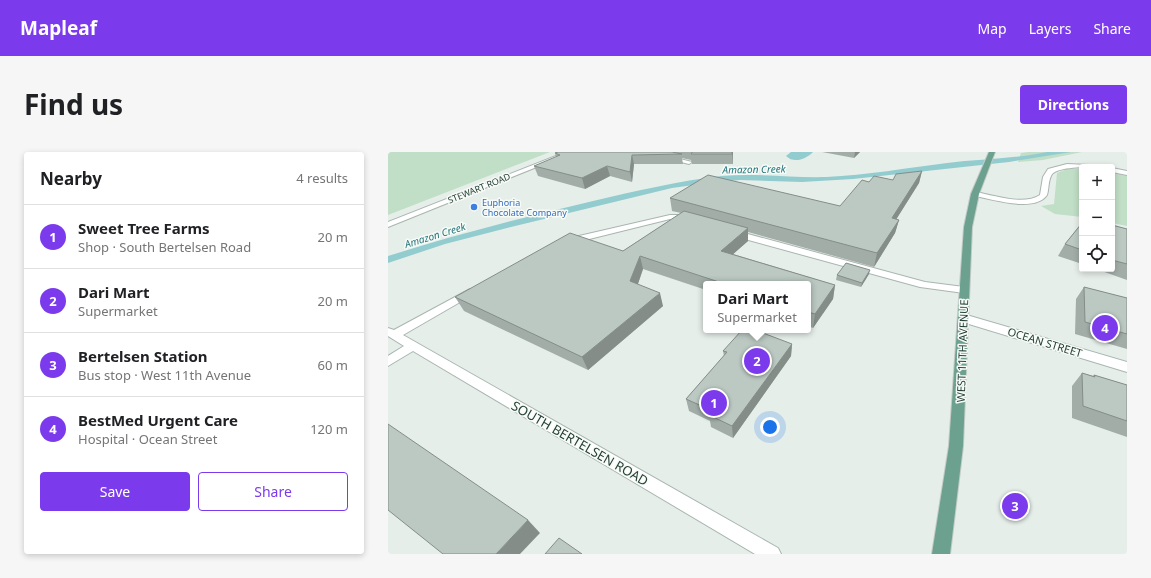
<!DOCTYPE html>
<html lang="en">
<head>
<meta charset="utf-8">
<style>
	:root { --surface:#fff; --page:#f6f6f6; --text:#202124; --muted:#757577; --line:#e0e0e0; --accent:#7c3aed }
	body { margin:0; font-family:"Noto Sans",sans-serif; background:var(--page); color:var(--text) }
	.controls { position:absolute; right:12px; top:12px; display:grid; overflow:hidden; border-radius:4px; box-shadow:0 2px 6px #0003 }
	.controls button { width:36px; height:36px; display:grid; place-items:center; padding:0; border:0; border-bottom:1px solid var(--line); background:var(--surface); color:var(--text); font:20px sans-serif }
	.you { position:absolute; left:382px; top:275px; width:14px; height:14px; margin:-10px; border:3px solid #fff; border-radius:50%; background:#1a73e8; box-shadow:0 0 0 6px #1a73e833 }
	.badge { display:grid; place-items:center; width:26px; height:26px; border-radius:50%; background:var(--accent); color:#fff; font-size:13px; font-weight:700 }
	.pin { position:absolute; translate:-50% -50%; border:2px solid #fff; box-shadow:0 1px 4px #0006 }
	.popup { position:absolute; left:315px; top:129px; width:108px; height:52px; box-sizing:border-box; display:grid; place-content:center; border-radius:4px; background:var(--surface); filter:drop-shadow(0 1px 3px #0005); font-size:13px; white-space:nowrap; color:var(--muted) }
	.popup b { font-size:15px; color:var(--text) }
	.popup::after { content:''; position:absolute; left:50%; top:100%; margin-left:-8px; border:8px solid transparent; border-top-color:var(--surface) }
	.list { margin:0; padding:0; list-style:none }
	h2 { display:flex; justify-content:space-between; align-items:center; height:52px; margin:0; padding:0 16px; font-size:17px }
	h2 small { font-size:13px; font-weight:400; color:var(--muted) }
	.list li { display:grid; grid-template-columns:26px 1fr auto; gap:12px; align-items:center; box-sizing:border-box; height:64px; padding:0 16px; border-top:1px solid var(--line) }
	.list b { display:block; font-size:15px; white-space:nowrap }
	.list p { margin:0; font-size:13px; white-space:nowrap; color:var(--muted) }
	.list em { font-size:13px; font-style:normal; color:var(--muted) }
	.actions { display:flex; gap:8px; padding:12px 16px }
	.actions a { flex:1; padding:9px 0; border:1px solid var(--accent); border-radius:4px; text-align:center; font-size:14px; color:var(--accent) }
	.actions .main { background:var(--accent); color:#fff }
	.icon { flex:none; width:22px; height:22px; fill:none; stroke:currentColor; stroke-width:2; stroke-linecap:round; stroke-linejoin:round }
	.map { position:relative; flex:none; width:739px; height:402px; overflow:hidden; border-radius:4px }
	header { display:flex; align-items:center; gap:24px; box-sizing:border-box; height:56px; padding:0 20px; background:var(--accent); color:#fff }
	header strong { font-size:19px }
	nav { display:flex; gap:22px; margin-inline-start:auto; font-size:14px }
	.intro { display:flex; align-items:center; justify-content:space-between; box-sizing:border-box; height:96px; padding:0 24px }
	h1 { margin:0; font-size:28px }
	.button { padding:10px 18px; border-radius:4px; background:var(--accent); color:#fff; font-size:14px; font-weight:700 }
	main { display:flex; gap:24px; padding:0 24px }
	aside { flex:1; background:var(--surface); border-radius:4px; box-shadow:0 2px 6px #0003 }
	.map>svg:first-child { display:block }
	.green { fill:#c1dec6 }
	.water { fill:#92cccf }
	.lines { fill:none; stroke-linecap:round; stroke-linejoin:round }
	.minor-casing { stroke:#a9b6b0; stroke-width:2 }
	.major-casing { stroke:#c2cac7; stroke-width:2 }
	.minor { fill:#fff; fill-rule:evenodd }
	.major { fill:#6da18f; fill-rule:evenodd }
	.wall { fill:#a2ada8 }
	.shaded-wall { fill:#848d88 }
	.building { fill:#bcc9c3; stroke:#848d88 }
	.shop-dot { fill:#3f7fe0; stroke:#f7fbf8; stroke-width:1.5 }
	.labels { text-anchor:middle; dominant-baseline:central; stroke-width:3; stroke-linejoin:round; paint-order:stroke }
	.far-street-label { font-size:9px; fill:#264036; stroke:#f7fbf8 }
	.far-shop-label { font-size:9px; fill:#366cbe; stroke:#f7fbf8; text-anchor:start }
	.far-water-label { font-size:10px; font-style:italic; fill:#227379; stroke:#f7fbf8 }
	.street-label { font-size:11px; fill:#264036; stroke:#f7fbf8 }
	.near-street-label { font-size:13px; fill:#264036; stroke:#f7fbf8 }
</style>
</head>
<body>
<header>
<strong>Mapleaf</strong>
<nav><a>Map</a><a>Layers</a><a>Share</a></nav>
</header>
<div class="intro"><h1>Find us</h1><a class="button">Directions</a></div>
<main>
<aside>
<h2>Nearby<small>4 results</small></h2>
<ul class="list">
<li><span class="badge">1</span><div><b>Sweet Tree Farms</b><p>Shop · South Bertelsen Road</p></div><em>20 m</em></li>
<li><span class="badge">2</span><div><b>Dari Mart</b><p>Supermarket</p></div><em>20 m</em></li>
<li><span class="badge">3</span><div><b>Bertelsen Station</b><p>Bus stop · West 11th Avenue</p></div><em>60 m</em></li>
<li><span class="badge">4</span><div><b>BestMed Urgent Care</b><p>Hospital · Ocean Street</p></div><em>120 m</em></li>
</ul>
<div class="actions"><a class="main">Save</a><a>Share</a></div>
</aside>
<div class="map">
<svg width="739" height="402" viewBox="0 0 739 402">
	<rect width="100%" height="100%" fill="#e6eeea"/>
	<g class="green">
		<polygon points="0,0 162,0 0,63"/>
		<polygon points="641,0 694,0 655,8 630,10 633,1"/>
		<polygon points="679,17 694,17 694,65 667,62 653,54 666,52 669,21"/>
		<polygon points="724,21 739,24 739,74 724,71"/>
	</g>
	<g class="water">
		<path d="M403,0H425C418,7 406,12 398,4Z"/>
		<path d="M659,0H683L621,10L465,27L414,30L352,28L328,30L284,36L123,75L57,92L0,111V104C67,83 136,65 205,49C248,39 290,29 334,24C369,21 404,26 438,25C479,23 519,16 559,11C592,7 626,7 659,0Z"/>
	</g>
	<g class="lines">
		<g class="minor-casing">
			<g id="minor">
				<polygon points="178,0 186,0 0,75 0,70"/>
				<polygon points="253,0 264,0 304,10 301,12"/>
				<path d="M679,12L701,13L704,15C696,15 666,15 663,24C660,30 661,37 659,43C647,61 604,47 587,44L583,42L587,40C606,43 635,54 652,43L655,25L660,17Z"/>
				<polygon points="724,16 739,19 739,23 724,20"/>
				<polygon points="282,63 291,63 306,69 302,71 282,67 181,92 177,89 178,87"/>
				<polygon points="345,78 537,130 576,135 581,138 576,141 532,135 342,83 341,81"/>
				<polygon points="82,137 86,138 87,140 86,142 15,183 390,396 393,402 367,402 25,199 0,214 0,204 16,194 0,184 0,176 6,178"/>
				<polygon points="575,162 739,210 739,220 571,169 570,166 571,163"/>
			</g>
		</g>
		<g class="major-casing">
			<polygon id="major" points="601,0 607,0 591,42 584,75 575,294 562,402 544,402 561,294 576,75 583,42"/>
		</g>
		<use href="#minor" class="minor"/>
		<use href="#major" class="major"/>
	</g>
	<g class="wall">
		<polygon points="170,0 345,0 345,12 304,12 303,8 294,6 295,12 246,12 244,30 222,24 197,37 150,24 146,14 168,5 167,1"/>
		<polygon points="434,0 472,0 466,6"/>
		<polygon points="534,19 531,31 508,67 511,68 507,81 486,115 360,80 360,89 345,102 447,133 445,147 425,176 420,174 420,132 318,132 318,138 255,117 250,132 275,154 200,218 76,159 67,145 235,99 293,61 284,59 282,46 452,54 481,30 505,28"/>
		<polygon points="694,71 694,112 670,104 677,92"/>
		<polygon points="724,73 739,77 739,128 708,117 724,117"/>
		<polygon points="481,122 473,135 448,128 449,123"/>
		<polygon points="696,135 739,146 739,197 687,182 688,147"/>
		<polygon points="404,192 403,204 345,286 323,275 322,269 301,259 298,247 336,204 335,199"/>
		<polygon points="694,221 705,224 706,223 739,233 739,285 684,266 684,234"/>
	</g>
	<g class="shaded-wall">
		<polygon points="344,0 345,0 345,12"/>
		<polygon points="467,0 472,0 466,6"/>
		<polygon points="244,3 246,12 244,30 242,20"/>
		<polygon points="219,14 222,24 197,37 194,26"/>
		<polygon points="534,19 531,31 501,79 504,66"/>
		<polygon points="511,68 507,81 486,115 489,101"/>
		<polygon points="360,76 360,89 334,112 333,99"/>
		<polygon points="252,104 255,117 246,143 242,129"/>
		<polygon points="482,118 481,122 473,135 474,131"/>
		<polygon points="447,133 445,147 425,176 427,162"/>
		<polygon points="272,141 275,154 200,218 194,205"/>
		<polygon points="404,192 403,204 345,286 344,274"/>
		<polygon points="140,368 152,381 132,402 108,402"/>
	</g>
	<g class="building">
		<polygon points="170,0 284,0 294,2 244,3 242,20 219,14 194,26 146,14 172,3 167,1"/>
		<polygon points="304,0 344,0 344,2 303,2 304,1"/>
		<polygon points="534,19 504,66 511,68 489,101 282,46 320,23 452,54 474,28 481,30 486,24 505,28 508,22"/>
		<polygon points="296,59 360,76 333,99 447,133 427,162 420,160 420,132 337,132 252,104 242,129 272,141 194,205 67,145 182,81 235,99"/>
		<polygon points="694,71 694,98 677,92"/>
		<polygon points="724,73 739,77 739,112 724,108"/>
		<polygon points="458,111 482,118 474,131 449,123"/>
		<polygon points="696,135 739,146 739,182 697,170"/>
		<polygon points="354,178 367,178 404,192 344,274 321,263 325,259 298,247 339,200 335,199"/>
		<polygon points="694,221 707,225 706,223 739,233 739,269 695,254"/>
		<polygon points="0,272 140,368 108,402 55,402 0,358"/>
		<polygon points="171,386 194,402 157,402"/>
	</g>
	<circle class="shop-dot" cx="86" cy="55" r="4"/>
	<g class="labels">
		<g class="far-street-label">
			<text transform="translate(91 36) rotate(-22)">STEWART ROAD</text>
		</g>
		<g class="far-shop-label">
			<text x="94" y="50">Euphoria<tspan x="94" dy="10">Chocolate Company</tspan></text>
		</g>
		<g class="far-water-label">
			<text transform="translate(366 17) rotate(-1)">Amazon Creek</text>
			<text transform="translate(47 83) rotate(-17)">Amazon Creek</text>
		</g>
		<g class="street-label">
			<text transform="translate(657 190) rotate(17)">OCEAN STREET</text>
			<text transform="translate(574 199) rotate(-88)">WEST 11TH AVENUE</text>
		</g>
		<g class="near-street-label">
			<text transform="translate(192 291) rotate(30)">SOUTH BERTELSEN ROAD</text>
		</g>
	</g>
</svg>
<div class="controls">
<button>+</button>
<button>−</button>
<button><svg class="icon" aria-label="locate" viewBox="0 0 24 24"><circle cx="12" cy="12" r="6"/><path d="M12 2v4M12 18v4M2 12h4M18 12h4"/></svg></button>
</div>
<div class="you"></div>
<div class="pin badge" style="left:326px;top:251px">1</div>
<div class="pin badge" style="left:369px;top:209px">2</div>
<div class="popup"><b>Dari Mart</b>Supermarket</div>
<div class="pin badge" style="left:627px;top:354px">3</div>
<div class="pin badge" style="left:717px;top:176px">4</div>
</div>
</main>
</body>
</html>
